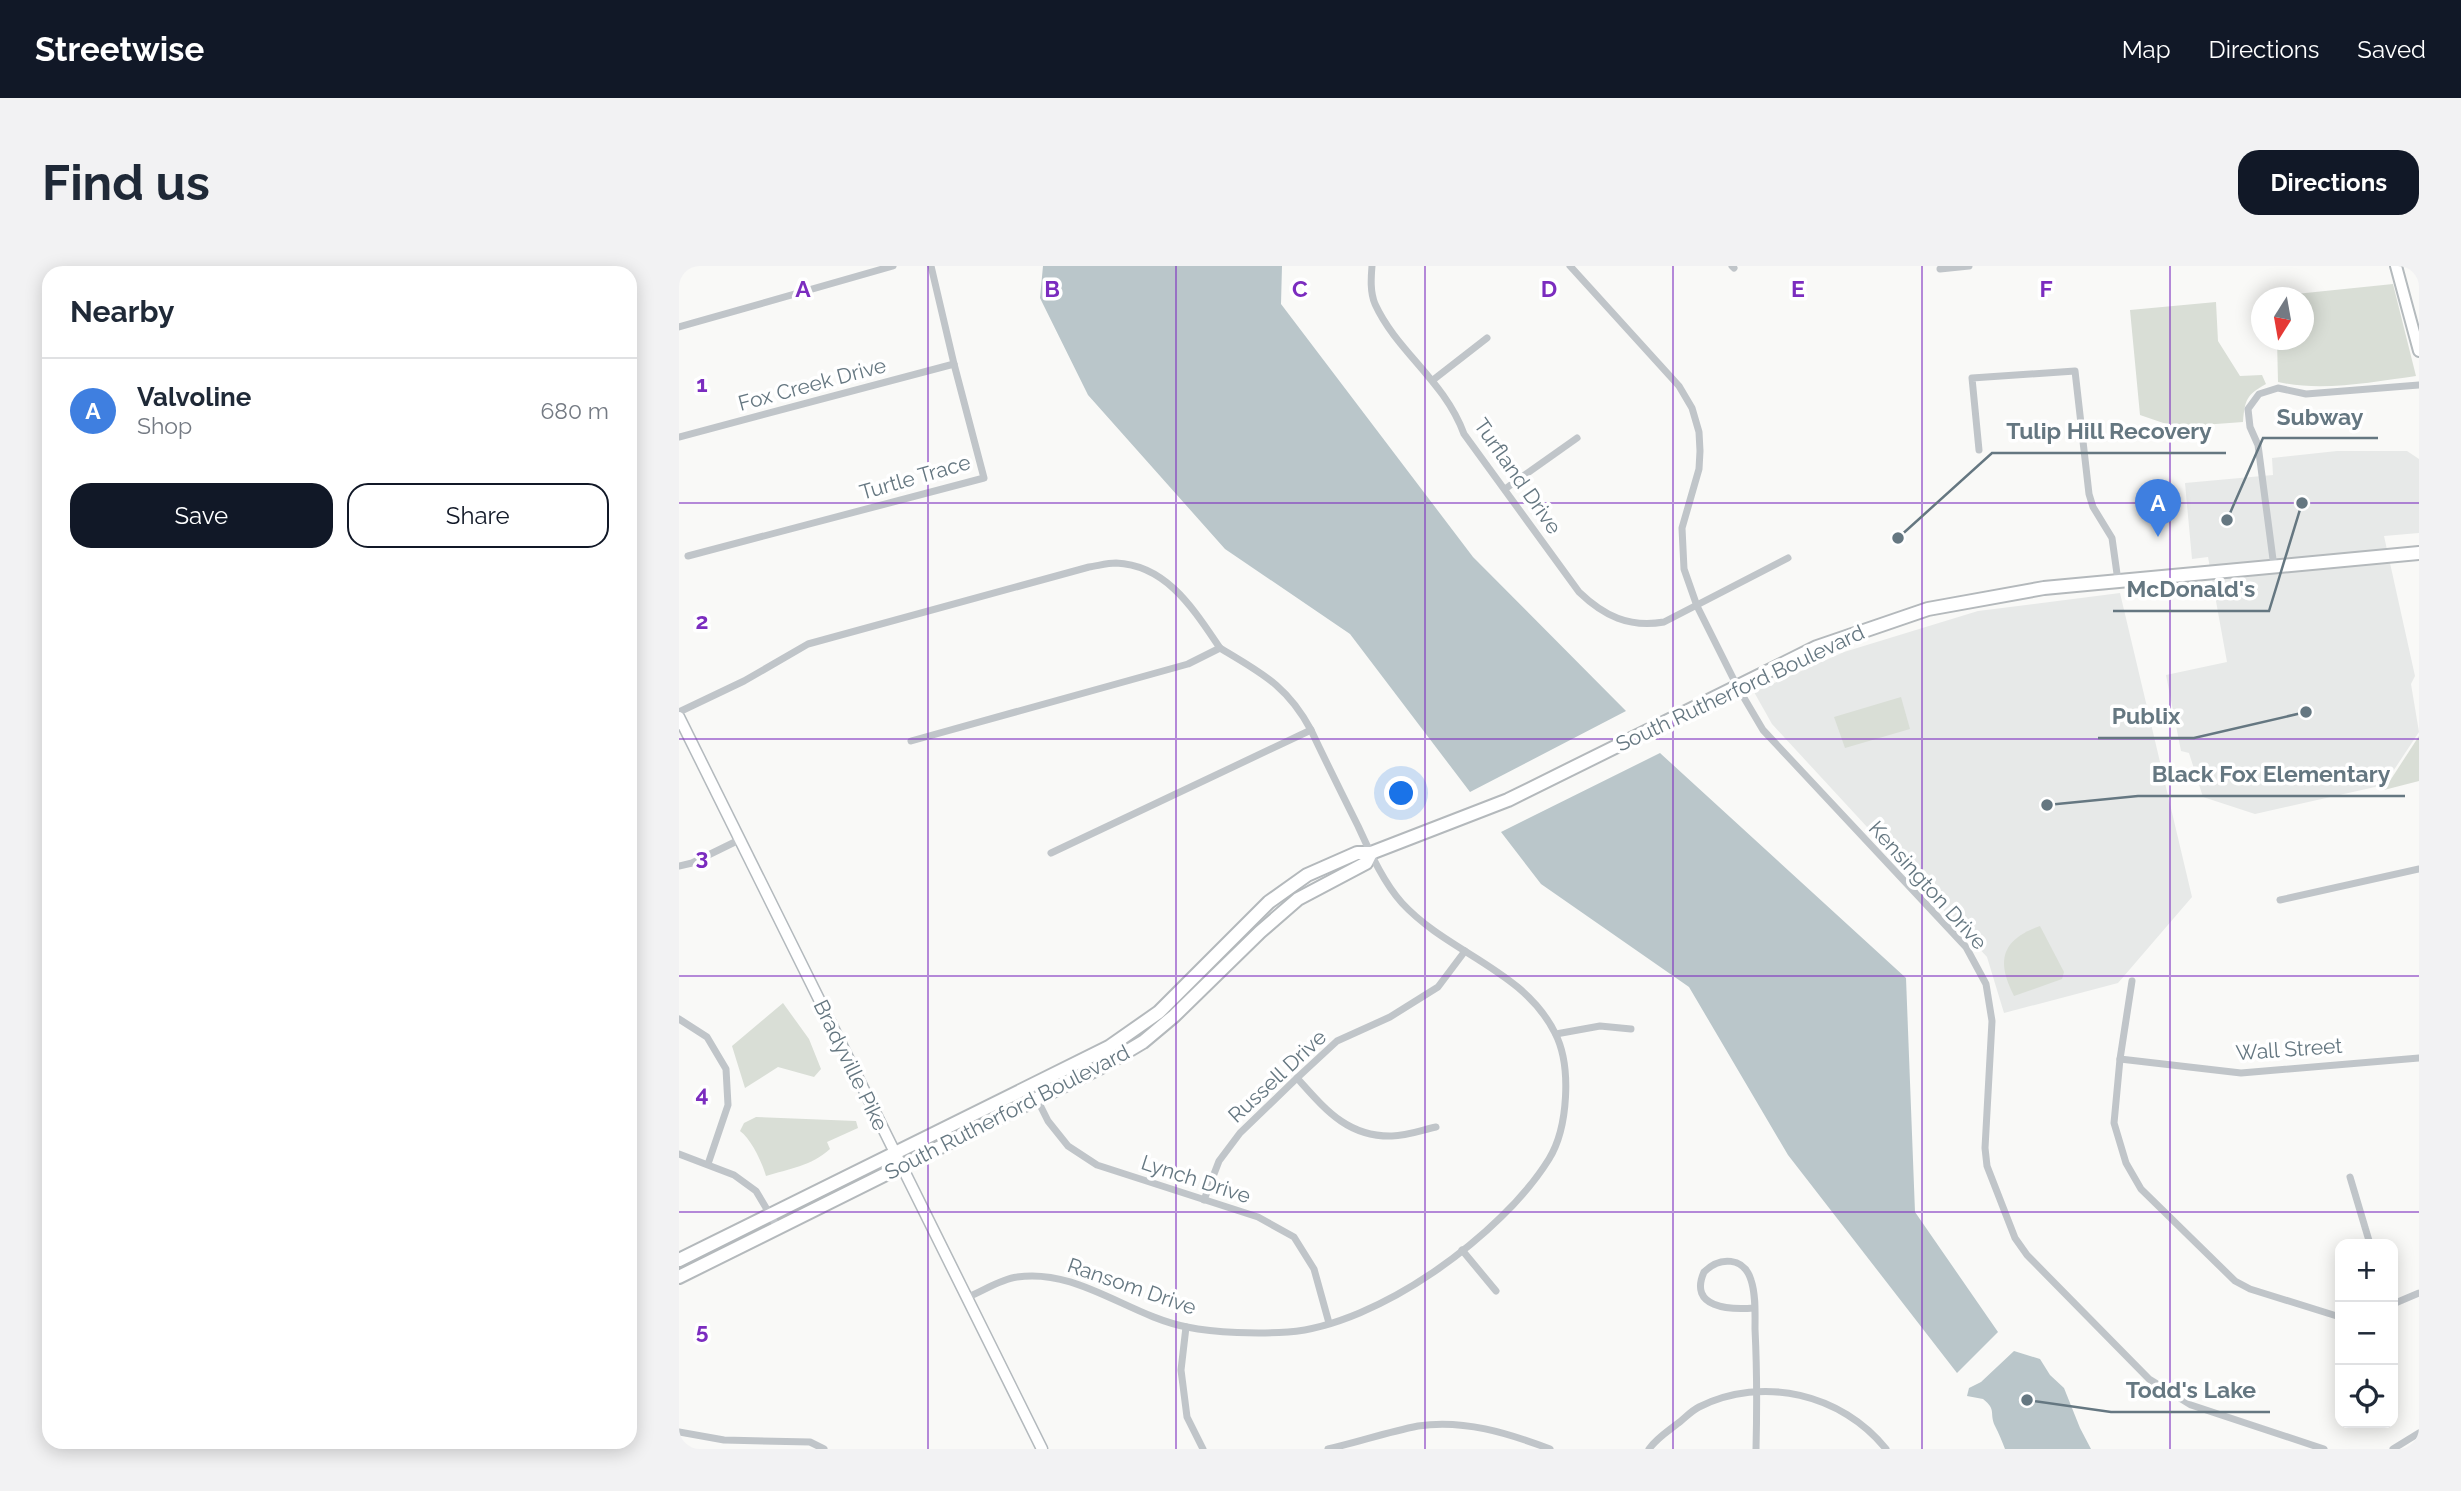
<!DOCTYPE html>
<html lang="en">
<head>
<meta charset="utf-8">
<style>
	:root { --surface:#fff; --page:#f2f2f3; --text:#1f2937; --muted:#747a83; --line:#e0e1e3; --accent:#111827 }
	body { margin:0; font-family:Raleway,sans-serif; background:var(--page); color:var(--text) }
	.controls { position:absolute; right:21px; bottom:21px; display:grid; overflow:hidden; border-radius:14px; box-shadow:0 4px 18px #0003 }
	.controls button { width:63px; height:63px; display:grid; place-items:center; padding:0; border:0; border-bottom:2px solid var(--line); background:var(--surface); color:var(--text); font:35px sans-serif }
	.compass { position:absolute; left:1572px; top:21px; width:63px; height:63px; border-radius:50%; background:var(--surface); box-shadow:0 4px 18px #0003; rotate:191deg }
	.you { position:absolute; left:723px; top:528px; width:24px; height:24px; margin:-18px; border:5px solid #fff; border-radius:50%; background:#1a73e8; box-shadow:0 0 0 10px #1a73e833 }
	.badge { display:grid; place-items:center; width:46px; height:46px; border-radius:50%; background:var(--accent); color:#fff; font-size:23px; font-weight:700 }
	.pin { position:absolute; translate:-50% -58px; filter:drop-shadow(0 2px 4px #0008) }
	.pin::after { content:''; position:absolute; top:37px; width:24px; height:21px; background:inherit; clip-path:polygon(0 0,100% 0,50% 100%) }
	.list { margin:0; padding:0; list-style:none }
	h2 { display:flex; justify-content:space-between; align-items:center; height:91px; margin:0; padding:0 28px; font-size:30px }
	h2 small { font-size:23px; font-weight:400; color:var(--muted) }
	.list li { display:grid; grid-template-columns:46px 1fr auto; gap:21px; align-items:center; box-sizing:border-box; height:105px; padding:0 28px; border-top:2px solid var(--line) }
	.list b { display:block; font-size:26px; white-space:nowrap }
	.list p { margin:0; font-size:23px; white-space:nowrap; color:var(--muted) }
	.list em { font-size:23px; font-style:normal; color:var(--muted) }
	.actions { display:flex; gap:14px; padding:21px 28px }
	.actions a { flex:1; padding:16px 0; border:2px solid var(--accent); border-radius:21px; text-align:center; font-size:24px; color:var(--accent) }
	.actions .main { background:var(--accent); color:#fff }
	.icon { flex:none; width:38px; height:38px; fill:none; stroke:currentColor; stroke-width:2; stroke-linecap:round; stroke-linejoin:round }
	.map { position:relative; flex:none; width:1740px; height:1183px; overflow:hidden; border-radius:21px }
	header { display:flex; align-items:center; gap:42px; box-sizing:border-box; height:98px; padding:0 35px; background:var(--accent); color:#fff }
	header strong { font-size:33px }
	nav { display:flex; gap:38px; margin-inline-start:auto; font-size:24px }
	.intro { display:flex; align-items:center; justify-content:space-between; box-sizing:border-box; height:168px; padding:0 42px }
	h1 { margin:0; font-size:49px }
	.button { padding:18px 32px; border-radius:21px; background:var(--accent); color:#fff; font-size:24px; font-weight:700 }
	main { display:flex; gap:42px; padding:0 42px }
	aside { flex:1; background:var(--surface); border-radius:21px; box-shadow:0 4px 18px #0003 }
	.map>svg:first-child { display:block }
	.built { fill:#e7e9e8 }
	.green { fill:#d9ded6 }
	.water { fill:#bac6ca }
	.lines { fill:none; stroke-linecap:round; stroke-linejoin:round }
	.secondary-casing { stroke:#b3b9bd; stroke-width:13 }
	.primary-casing { stroke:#b4babd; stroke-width:14 }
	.highway-casing { stroke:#b4b9bc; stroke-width:16 }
	.street { stroke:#c0c5c9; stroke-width:7 }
	.secondary { stroke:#fff; stroke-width:10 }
	.primary { stroke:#fff; stroke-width:10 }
	.highway { stroke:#fff; stroke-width:12 }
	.grid { fill:none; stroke:#7b2cbf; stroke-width:2; stroke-opacity:0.55 }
	.labels { text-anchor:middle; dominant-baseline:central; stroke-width:7; stroke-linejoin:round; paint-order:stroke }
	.street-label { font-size:21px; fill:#657781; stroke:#fff }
	.grid-label { font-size:23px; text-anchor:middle; font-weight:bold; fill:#7b2cbf; stroke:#fff; stroke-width:7; stroke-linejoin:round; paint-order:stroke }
	.leader { fill:none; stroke:#657781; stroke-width:2.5 }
	.callout-dot { fill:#657781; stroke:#fff; stroke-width:2.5 }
	.callout-label { font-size:23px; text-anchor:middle; font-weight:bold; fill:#657781; stroke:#fff; stroke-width:7; stroke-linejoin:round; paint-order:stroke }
</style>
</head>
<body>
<header>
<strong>Streetwise</strong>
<nav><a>Map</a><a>Directions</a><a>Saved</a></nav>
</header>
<div class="intro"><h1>Find us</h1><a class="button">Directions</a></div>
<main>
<aside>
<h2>Nearby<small></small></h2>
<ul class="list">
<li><span class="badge" style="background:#3f7fe0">A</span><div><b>Valvoline</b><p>Shop</p></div><em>680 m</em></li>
</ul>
<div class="actions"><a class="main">Save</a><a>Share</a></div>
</aside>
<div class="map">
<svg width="1740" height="1183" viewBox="0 0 1740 1183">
	<rect width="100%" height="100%" fill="#f9f9f7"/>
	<g class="built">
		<polygon points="1658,185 1728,185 1740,193 1740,267 1705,270 1736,410 1732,418 1740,466 1705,519 1576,548 1524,531 1510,487 1502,485 1487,409 1548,396 1529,291 1513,293 1506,217 1594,209 1593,192"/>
		<polygon points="1441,327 1513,631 1439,717 1325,747 1308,691 1093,458 1075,426 1165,386 1299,345"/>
	</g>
	<g class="green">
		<path d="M1714,18L1737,110C1693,116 1643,126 1599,116L1598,74H1624V32L1596,30Z"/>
		<path d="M1537,36L1539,75L1561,110L1583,109L1587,118C1567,129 1566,134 1564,156L1496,161L1461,149L1451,44Z"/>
		<polygon points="1222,431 1231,463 1166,482 1155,451"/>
		<polygon points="1740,470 1740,515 1705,524"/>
		<path d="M1361,660L1385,706L1383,713L1335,730C1317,695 1322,674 1361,660Z"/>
		<polygon points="104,737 130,773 142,803 135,811 99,801 66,822 53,780"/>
		<path d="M77,851L177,855L179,862L148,876L151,883C132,900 110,903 87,910C83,896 72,873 61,865L65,857Z"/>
	</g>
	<g class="water">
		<polygon points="364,0 603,0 602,38 794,291 947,445 791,526 671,368 546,283 409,129 361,32"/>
		<polygon points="981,487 1227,712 1236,946 1319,1066 1278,1107 1109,889 1010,721 862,618 822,566"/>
		<path d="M1335,1085L1361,1093L1371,1109L1385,1122L1401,1162L1412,1183H1326C1323,1175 1320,1168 1316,1160C1310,1147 1318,1144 1304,1133L1288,1130L1290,1122L1302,1116Z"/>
	</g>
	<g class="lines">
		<g class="secondary-casing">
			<polyline id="secondary" points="0,451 363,1183"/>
		</g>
		<g class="primary-casing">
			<polyline id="primary" points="1717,0 1740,85"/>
		</g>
		<g class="highway-casing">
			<g id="highway">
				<polyline points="0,994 430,781 480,746 590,636 628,609 678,587 692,587 829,534 1138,381 1249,343 1365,322 1740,287"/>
				<polyline points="0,1011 422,801 464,776 495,750 581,666 619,633 687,597 692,587"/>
			</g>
		</g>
		<g class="street">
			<path d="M693,0C692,12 691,26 696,38C718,86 765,114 785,168L900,326C925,350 950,362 985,356L1109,292"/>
			<polyline points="891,0 1000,120 1013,142 1020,166 1021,185 1020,203 1003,262 1005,303 1018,340 1058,420 1084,464 1287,681 1307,718 1313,755 1306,882 1308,900 1336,972 1348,989 1470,1113 1512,1139 1645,1183"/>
			<polyline points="1053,0 1055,2"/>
			<polyline points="1261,3 1290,0"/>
			<polyline points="0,61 214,0"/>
			<polyline points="754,114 808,72"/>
			<polyline points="0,171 275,98"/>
			<polyline points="1300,184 1293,112 1396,105 1410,228 1414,241 1433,272 1439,315"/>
			<polyline points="826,223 898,172"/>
			<polyline points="9,290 305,212 275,98 252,0"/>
			<polyline points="1595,301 1579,179 1571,161 1569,143 1580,128 1599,122 1627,128 1740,119"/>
			<path d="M0,446L65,415L129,378L410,301C418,300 428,297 437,297C488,299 515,344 541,382L509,398L232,475"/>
			<path d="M372,587L632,464C608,419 582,407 541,382"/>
			<polyline points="0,600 13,597 60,574"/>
			<polyline points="1601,634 1740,603"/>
			<polyline points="1453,715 1441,793 1435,857 1447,897 1462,923 1556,1015 1571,1023 1661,1051"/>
			<polyline points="0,753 28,771 47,803 49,839 29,898"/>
			<polyline points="877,768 921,760 952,763"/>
			<polyline points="1441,793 1562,807 1740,792"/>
			<path d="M618,812C646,843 668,871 713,870C728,870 743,864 757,861"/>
			<polyline points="351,819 369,855 389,880 418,899 579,951 615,971 635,1003 650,1057"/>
			<polyline points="0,888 55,909 77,925 99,962"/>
			<polyline points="1671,911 1691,978"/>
			<polyline points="525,934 540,895 561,867 618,812 658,775 711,751 759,721 786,685"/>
			<polyline points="783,984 817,1025"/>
			<path d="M289,1031C304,1025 322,1013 338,1011C399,1002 450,1050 508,1061C537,1067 579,1068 609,1066C699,1059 823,969 870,893C889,862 893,800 876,767C845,704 769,687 723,637C704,616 691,586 679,560C663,528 647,496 632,464"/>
			<polyline points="1714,1038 1740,1027"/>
			<path d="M1075,1042C1051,1044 1009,1042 1025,1006C1041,990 1065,991 1072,1014C1077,1029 1076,1047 1076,1063C1078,1103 1078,1143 1077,1183"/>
			<polyline points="507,1061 502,1104 508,1151 524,1183"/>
			<polyline points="0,1166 45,1174 131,1176 145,1183"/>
			<path d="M649,1183C679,1176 709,1166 739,1160C784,1153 829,1167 871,1183"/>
			<path d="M970,1183C978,1172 988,1166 998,1158C1005,1153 1012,1145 1020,1141C1084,1109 1163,1128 1207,1183"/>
			<polyline points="1714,1183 1740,1167"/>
		</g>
		<use href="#secondary" class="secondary"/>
		<use href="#primary" class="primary"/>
		<use href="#highway" class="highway"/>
	</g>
	<path class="grid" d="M249,0V1183M497,0V1183M746,0V1183M994,0V1183M1243,0V1183M1491,0V1183M0,237H1740M0,473H1740M0,710H1740M0,946H1740"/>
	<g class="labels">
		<g class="street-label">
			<text transform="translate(133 118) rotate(-15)">Fox Creek Drive</text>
			<text transform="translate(839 210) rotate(55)">Turfland Drive</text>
			<text transform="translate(236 211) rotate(-16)">Turtle Trace</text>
			<text transform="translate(1061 422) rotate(-25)">South Rutherford Boulevard</text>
			<text transform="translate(1249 619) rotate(48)">Kensington Drive</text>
			<text transform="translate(1610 783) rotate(-4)">Wall Street</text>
			<text transform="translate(172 799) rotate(64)">Bradyville Pike</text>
			<text transform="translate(598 810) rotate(-43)">Russell Drive</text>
			<text transform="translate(328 846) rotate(-27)">South Rutherford Boulevard</text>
			<text transform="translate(517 913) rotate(18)">Lynch Drive</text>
			<text transform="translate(453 1020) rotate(19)">Ransom Drive</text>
		</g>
	</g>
	<g class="grid-label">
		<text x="124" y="31">A</text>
		<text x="373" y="31">B</text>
		<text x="621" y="31">C</text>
		<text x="870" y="31">D</text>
		<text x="1119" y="31">E</text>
		<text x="1367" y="31">F</text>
		<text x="23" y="126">1</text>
		<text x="23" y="363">2</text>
		<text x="23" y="599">3</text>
		<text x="23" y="836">4</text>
		<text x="23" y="1073">5</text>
	</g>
	<path class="leader" d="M1548 254L1584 172H1699M1219 272L1313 187H1547M1623 237L1590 345H1434M1627 446L1515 472H1419M1368 539L1459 530H1726M1348 1134L1432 1146H1591"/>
	<g class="callout-dot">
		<circle cx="1548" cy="254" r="7"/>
		<circle cx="1219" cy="272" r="7"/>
		<circle cx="1623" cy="237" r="7"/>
		<circle cx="1627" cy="446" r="7"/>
		<circle cx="1368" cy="539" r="7"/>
		<circle cx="1348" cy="1134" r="7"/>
	</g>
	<g class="callout-label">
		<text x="1641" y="159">Subway</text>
		<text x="1430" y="173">Tulip Hill Recovery</text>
		<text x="1512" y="331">McDonald's</text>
		<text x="1467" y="458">Publix</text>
		<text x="1592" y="516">Black Fox Elementary</text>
		<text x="1512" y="1132">Todd's Lake</text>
	</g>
</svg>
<div class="controls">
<button>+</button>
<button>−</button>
<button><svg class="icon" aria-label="locate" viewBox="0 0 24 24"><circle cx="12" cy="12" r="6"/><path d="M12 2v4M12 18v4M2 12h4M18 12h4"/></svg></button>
</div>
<svg class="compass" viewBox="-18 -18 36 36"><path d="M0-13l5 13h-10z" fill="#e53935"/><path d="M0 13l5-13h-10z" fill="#747a83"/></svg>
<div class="you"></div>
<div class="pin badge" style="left:1479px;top:271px;background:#3f7fe0">A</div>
</div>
</main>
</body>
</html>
